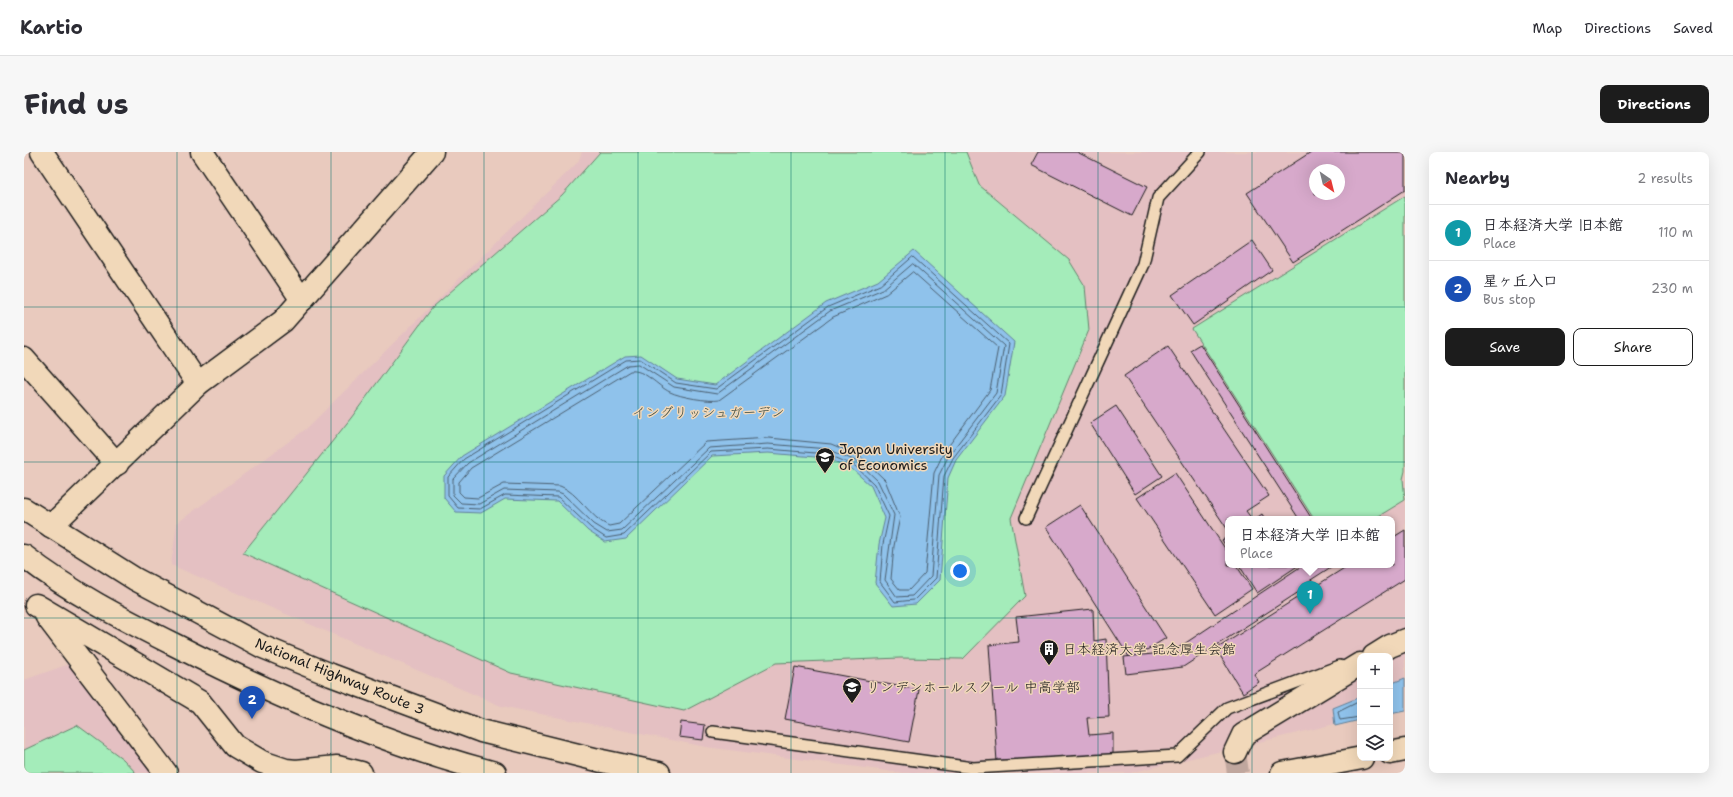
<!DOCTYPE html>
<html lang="en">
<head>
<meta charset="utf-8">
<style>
	:root { --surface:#fff; --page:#f7f7f7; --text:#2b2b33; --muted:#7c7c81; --line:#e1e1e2; --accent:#1c1c1c }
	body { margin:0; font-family:"Shantell Sans","Klee One",sans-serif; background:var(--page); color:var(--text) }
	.controls { position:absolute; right:12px; bottom:12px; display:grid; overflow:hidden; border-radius:8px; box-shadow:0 4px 16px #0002 }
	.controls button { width:36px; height:36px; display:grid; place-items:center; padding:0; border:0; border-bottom:1px solid var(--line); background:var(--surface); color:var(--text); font:20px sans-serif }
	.compass { position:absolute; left:1285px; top:12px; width:36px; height:36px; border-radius:50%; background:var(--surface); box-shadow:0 4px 16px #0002; rotate:145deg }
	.you { position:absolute; left:936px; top:419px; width:14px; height:14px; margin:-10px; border:3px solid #fff; border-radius:50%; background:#1a73e8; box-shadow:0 0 0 6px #1a73e833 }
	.badge { display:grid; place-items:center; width:26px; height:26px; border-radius:50%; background:var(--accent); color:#fff; font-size:13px; font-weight:700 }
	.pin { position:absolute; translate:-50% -33px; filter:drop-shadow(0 1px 2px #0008) }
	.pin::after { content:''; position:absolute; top:21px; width:14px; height:12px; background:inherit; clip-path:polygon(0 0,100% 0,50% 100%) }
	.popup { position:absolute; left:1201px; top:364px; width:170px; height:52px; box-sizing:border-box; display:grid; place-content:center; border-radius:8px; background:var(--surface); filter:drop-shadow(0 1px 3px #0005); font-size:13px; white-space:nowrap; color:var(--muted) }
	.popup b { font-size:15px; color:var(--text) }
	.popup::after { content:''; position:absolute; left:50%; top:100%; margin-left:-8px; border:8px solid transparent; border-top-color:var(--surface) }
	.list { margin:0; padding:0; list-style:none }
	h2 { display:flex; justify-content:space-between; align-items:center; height:52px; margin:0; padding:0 16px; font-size:17px }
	h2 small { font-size:13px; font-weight:400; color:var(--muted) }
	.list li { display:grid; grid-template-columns:26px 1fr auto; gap:12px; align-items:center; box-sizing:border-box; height:56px; padding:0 16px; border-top:1px solid var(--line) }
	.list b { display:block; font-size:15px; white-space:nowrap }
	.list p { margin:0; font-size:13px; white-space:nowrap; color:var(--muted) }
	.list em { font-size:13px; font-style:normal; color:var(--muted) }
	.actions { display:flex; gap:8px; padding:12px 16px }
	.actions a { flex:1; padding:9px 0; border:1px solid var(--accent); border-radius:8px; text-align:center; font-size:14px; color:var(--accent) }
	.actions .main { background:var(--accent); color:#fff }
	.icon { flex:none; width:22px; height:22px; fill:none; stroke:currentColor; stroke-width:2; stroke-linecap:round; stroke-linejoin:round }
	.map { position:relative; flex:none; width:1381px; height:621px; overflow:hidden; border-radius:8px }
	header { display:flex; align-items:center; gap:24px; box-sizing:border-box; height:56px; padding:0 20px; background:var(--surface); border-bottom:1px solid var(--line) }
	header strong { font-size:19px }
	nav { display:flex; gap:22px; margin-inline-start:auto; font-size:14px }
	.intro { display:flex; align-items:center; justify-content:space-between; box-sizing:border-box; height:96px; padding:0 24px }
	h1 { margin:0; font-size:28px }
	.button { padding:10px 18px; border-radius:8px; background:var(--accent); color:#fff; font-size:14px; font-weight:700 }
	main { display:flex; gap:24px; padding:0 24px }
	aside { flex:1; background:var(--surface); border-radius:8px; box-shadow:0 4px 16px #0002 }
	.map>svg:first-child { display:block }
	.built { fill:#e4c0c2; fill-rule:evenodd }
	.green { fill:#a4ecba; stroke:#60846b }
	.water { fill:#8fc2eb; stroke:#618098 }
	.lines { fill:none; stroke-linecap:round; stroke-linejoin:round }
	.shore { stroke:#4a5e6f; stroke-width:1 }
	.building { fill:#d7a9cb; stroke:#1c1c1c; fill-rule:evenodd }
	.street-tunnel { stroke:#c0a79e; stroke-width:22; stroke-dasharray:22 11; stroke-linecap:butt }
	.lane-casing { stroke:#1c1c1c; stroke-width:14 }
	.street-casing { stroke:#1c1c1c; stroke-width:25 }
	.highway-casing { stroke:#1c1c1c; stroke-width:25 }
	.lane { stroke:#f1d8b9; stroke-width:11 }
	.street { stroke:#f1d8b9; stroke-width:22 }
	.highway { stroke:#f1d8b9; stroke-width:22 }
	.grid { fill:none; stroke:#0f766e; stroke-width:1; stroke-opacity:0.55 }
	.labels { text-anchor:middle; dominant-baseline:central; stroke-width:3; stroke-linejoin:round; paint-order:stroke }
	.park-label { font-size:14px; fill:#37463c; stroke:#f1d8b9 }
	.poi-label { font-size:14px; fill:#1c1c1c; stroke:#f1d8b9; text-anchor:start }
	.street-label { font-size:14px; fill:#1c1c1c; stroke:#f1d8b9 }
</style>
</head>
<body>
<header>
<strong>Kartio</strong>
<nav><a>Map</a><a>Directions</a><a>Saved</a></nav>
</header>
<div class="intro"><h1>Find us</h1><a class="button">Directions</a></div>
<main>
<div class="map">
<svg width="1381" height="621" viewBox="0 0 1381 621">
	<rect width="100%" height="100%" fill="#e9cabe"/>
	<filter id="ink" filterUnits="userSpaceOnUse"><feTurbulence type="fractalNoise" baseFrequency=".025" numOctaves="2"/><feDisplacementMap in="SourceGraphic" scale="8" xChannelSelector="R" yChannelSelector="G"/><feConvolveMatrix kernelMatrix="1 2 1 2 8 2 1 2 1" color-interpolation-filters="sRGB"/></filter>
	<g filter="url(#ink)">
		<g class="built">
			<path d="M558,0H1381V556L1366,559V504H1336V566L1106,621H879L682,595L477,554L147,413L153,371L282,277L554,10ZM1291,18H1315V42H1291ZM1204,367H1368V413H1204Z"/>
			<polygon points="48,511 133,621 0,621 0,528"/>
		</g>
		<g class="green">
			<polygon points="576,0 942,0 955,33 1045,108 1061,134 1065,178 987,366 1001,444 939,507 876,506 752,511 660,559 487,521 219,401 327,266 409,155 538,43"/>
			<polygon points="1381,44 1381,319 1379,327 1381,348 1350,367 1290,367 1168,177"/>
			<polygon points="53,573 99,607 112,621 0,621 0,598"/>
		</g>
		<g class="water">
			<polygon points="890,99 990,190 981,244 932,308 924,326 916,428 892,452 869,454 851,431 855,392 861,366 847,334 828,317 803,306 744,301 688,304 602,387 581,390 564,379 533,349 481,347 457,361 432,360 420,346 420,324 438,304 601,204 617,203 653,227 691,233 802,151 854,129"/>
			<polygon points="1381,526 1381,559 1366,562 1366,532"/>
			<polygon points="1336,545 1336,568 1311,574 1309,556"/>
		</g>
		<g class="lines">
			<g class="shore">
				<polygon points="889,105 985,192 977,243 929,306 920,324 912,426 890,448 871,450 856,430 859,392 865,364 850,332 831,314 803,302 744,297 687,300 600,383 582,386 567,376 534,345 481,343 456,357 434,356 424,344 424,325 440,307 602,208 616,207 652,231 692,237 804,155 856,133"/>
				<polygon points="889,112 980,194 972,241 925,303 915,323 907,424 888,444 873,445 861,428 870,363 854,329 834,310 804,297 744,292 685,296 598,378 583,380 570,372 539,342 534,340 480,338 455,352 437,351 429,343 429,327 444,311 604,213 615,212 650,235 693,242 806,159 859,137"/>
				<path d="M889,120L974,196L966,238L920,300L910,321L901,421L885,438H876L867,427L870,394L876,365L861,328L836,304L807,292L745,286L682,290L595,372L585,374C566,366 554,340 536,334L480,332L454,346L440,345L435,340V330L447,316L606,219C621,217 633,234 646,240C656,245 685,250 695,248L809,165L862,142Z"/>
				<polyline points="1336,549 1314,560 1316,568 1336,565"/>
			</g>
		</g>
		<g class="building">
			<polygon points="1014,0 1053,0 1123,35 1108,64 1007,13"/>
			<path d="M1287,0H1379L1381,4V38L1269,110L1223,41ZM1291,18H1315V42H1291Z"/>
			<polygon points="1228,88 1248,118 1169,173 1148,143"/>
			<polygon points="1176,192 1288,367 1275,367 1166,198"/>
			<polygon points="1144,194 1245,344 1222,359 1228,367 1204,367 1204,378 1100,224"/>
			<polygon points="1092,254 1138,324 1111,342 1066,271"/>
			<polygon points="1151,321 1204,401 1204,413 1212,413 1228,437 1191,462 1113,346"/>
			<polygon points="1056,353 1142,486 1107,508 1022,375"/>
			<polygon points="1238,362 1241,367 1231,367"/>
			<polygon points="1381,378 1381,427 1230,522 1235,530 1219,541 1192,497 1325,413 1368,413 1368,386"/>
			<polygon points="1204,385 1204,397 1198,388"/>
			<polygon points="1215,413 1275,413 1233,441"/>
			<polygon points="1279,413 1310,413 1279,433 1281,436 1159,515 1102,522 1100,505 1148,500"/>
			<polygon points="1069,457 1070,489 1082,487 1085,565 1063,566 1065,583 1089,581 1089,605 973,610 965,493 995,490 992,465"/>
			<polygon points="771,515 895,538 885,590 761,567"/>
			<polygon points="657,570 681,573 679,588 655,585"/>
		</g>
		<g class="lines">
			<polyline class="street-tunnel" points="1211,600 1214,621"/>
			<g class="lane-casing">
				<g id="lane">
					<polyline points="1002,366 1119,112 1134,46 1176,0"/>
					<polyline points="689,580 949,616 1153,604 1203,556 1316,514"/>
				</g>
			</g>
			<g class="street-casing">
				<g id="street">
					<polyline points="18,0 174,232"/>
					<polyline points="178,0 278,148"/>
					<polyline points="0,207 93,312"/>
					<polyline points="27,374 174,232 259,169 408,0"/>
					<polyline points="12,453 176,550 211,594 238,610 262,618 272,619 313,615 337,621"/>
					<polyline points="23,465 142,621"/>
					<polyline points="1350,504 1366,494 1381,488"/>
					<polyline points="1211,600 1219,583 1336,512"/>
				</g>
			</g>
			<g class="highway-casing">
				<g id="highway">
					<polyline points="0,357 111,427 239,495 307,523 457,579 578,609 635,621"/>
					<path d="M0,404C46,440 99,467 151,493C253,545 360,592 471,621"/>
					<polyline points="1366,601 1381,598"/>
					<polyline points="1258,621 1338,606"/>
				</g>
			</g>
			<use href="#lane" class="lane"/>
			<use href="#street" class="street"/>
			<use href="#highway" class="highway"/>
		</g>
	</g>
	<path class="grid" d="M153,0V621M307,0V621M460,0V621M614,0V621M767,0V621M921,0V621M1074,0V621M1228,0V621M0,155H1381M0,310H1381M0,466H1381"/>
	<defs>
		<g id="university-pin" transform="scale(1)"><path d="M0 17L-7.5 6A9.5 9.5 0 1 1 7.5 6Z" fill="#1c1c1c" stroke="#f1d8b9"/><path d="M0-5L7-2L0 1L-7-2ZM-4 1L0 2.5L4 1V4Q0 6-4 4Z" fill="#fff"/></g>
		<g id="building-pin" transform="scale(1)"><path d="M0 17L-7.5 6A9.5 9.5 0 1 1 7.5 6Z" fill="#1c1c1c" stroke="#f1d8b9"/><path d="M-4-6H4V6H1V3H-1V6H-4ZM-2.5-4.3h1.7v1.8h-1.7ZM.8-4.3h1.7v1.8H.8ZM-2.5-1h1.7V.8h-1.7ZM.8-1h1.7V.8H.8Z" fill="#fff"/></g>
		<g id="school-pin" transform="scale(1)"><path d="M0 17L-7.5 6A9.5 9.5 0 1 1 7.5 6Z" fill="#1c1c1c" stroke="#f1d8b9"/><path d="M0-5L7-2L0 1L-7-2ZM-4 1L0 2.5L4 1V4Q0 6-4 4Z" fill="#fff"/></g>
	</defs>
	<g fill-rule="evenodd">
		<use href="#university-pin" x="801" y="305"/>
		<use href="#building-pin" x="1025" y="497"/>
		<use href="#school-pin" x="828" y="535"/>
	</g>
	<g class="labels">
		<g class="park-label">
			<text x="684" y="260">イングリッシュガーデン</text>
		</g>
		<g class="poi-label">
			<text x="815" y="297">Japan University<tspan x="815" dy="16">of Economics</tspan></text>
			<text x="1039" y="497">日本経済大学 記念厚生会館</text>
			<text x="842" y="535">リンデンホールスクール 中高学部</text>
		</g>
		<g class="street-label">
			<text transform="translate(316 524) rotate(22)">National Highway Route 3</text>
		</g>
	</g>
</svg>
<div class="controls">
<button>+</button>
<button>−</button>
<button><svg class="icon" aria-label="layers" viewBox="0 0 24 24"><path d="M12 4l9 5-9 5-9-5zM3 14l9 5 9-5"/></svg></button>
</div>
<svg class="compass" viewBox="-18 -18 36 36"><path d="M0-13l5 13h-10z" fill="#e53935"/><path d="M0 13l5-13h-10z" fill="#7c7c81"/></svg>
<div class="you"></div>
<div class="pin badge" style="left:1286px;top:462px;background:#0f9aa8">1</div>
<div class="popup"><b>日本経済大学 旧本館</b>Place</div>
<div class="pin badge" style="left:228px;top:567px;background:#1a4fb4">2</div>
</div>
<aside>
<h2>Nearby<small>2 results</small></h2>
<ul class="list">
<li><span class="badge" style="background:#0f9aa8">1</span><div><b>日本経済大学 旧本館</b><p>Place</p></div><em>110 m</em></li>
<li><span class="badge" style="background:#1a4fb4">2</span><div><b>星ヶ丘入口</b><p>Bus stop</p></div><em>230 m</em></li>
</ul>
<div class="actions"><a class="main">Save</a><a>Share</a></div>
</aside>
</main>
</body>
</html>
